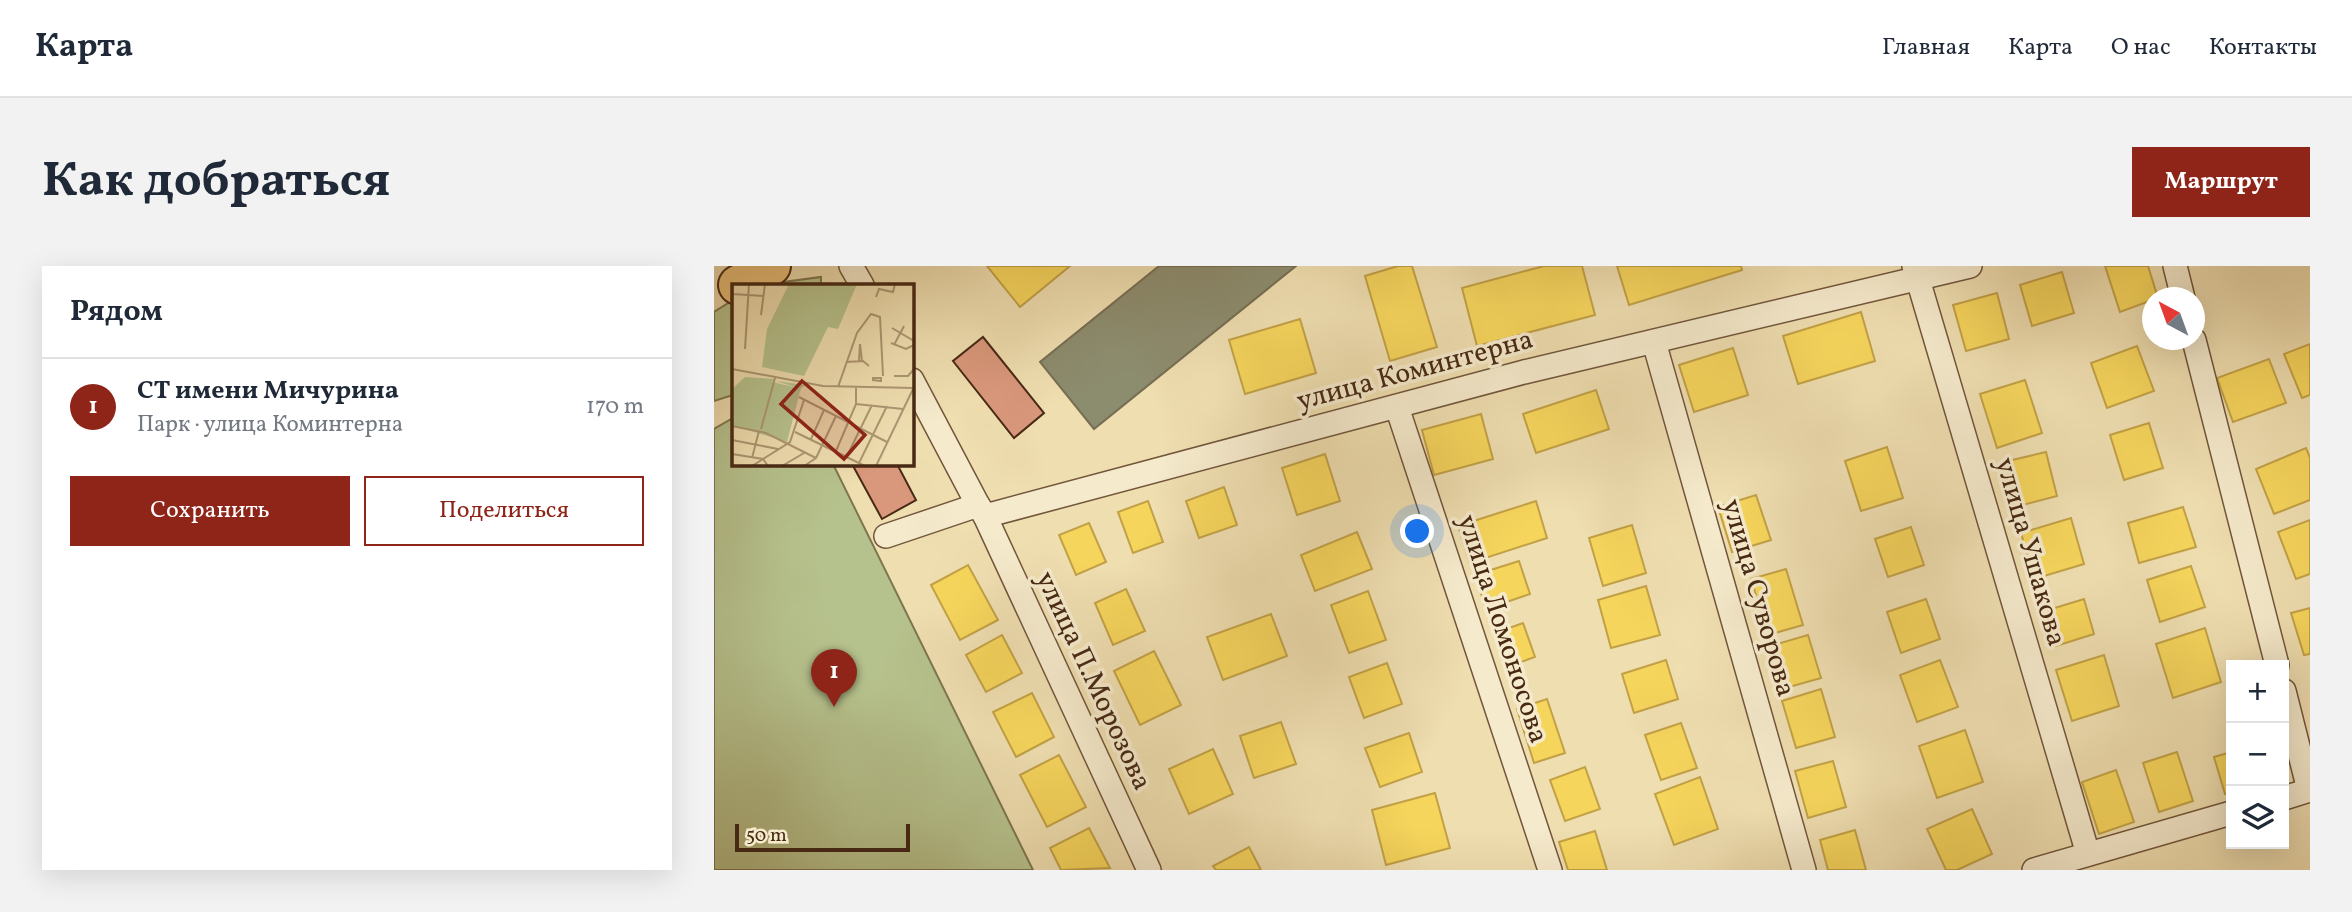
<!DOCTYPE html>
<html lang="ru">
<head>
<meta charset="utf-8">
<style>
	:root { --surface:#fff; --page:#f2f2f3; --text:#1f2937; --muted:#747a83; --line:#e0e1e3; --accent:#8f2418 }
	body { margin:0; font-family:Vollkorn,serif; background:var(--page); color:var(--text) }
	.controls { position:absolute; right:21px; bottom:21px; display:grid; overflow:hidden; border-radius:0px; box-shadow:0 7px 28px #0002 }
	.controls button { width:63px; height:63px; display:grid; place-items:center; padding:0; border:0; border-bottom:2px solid var(--line); background:var(--surface); color:var(--text); font:35px sans-serif }
	.compass { position:absolute; left:1428px; top:21px; width:63px; height:63px; border-radius:50%; background:var(--surface); box-shadow:0 7px 28px #0002; rotate:319deg }
	.scale { position:absolute; left:21px; bottom:18px; width:175px; box-sizing:border-box; padding-left:7px; border:4px solid #472914; border-top:0; font-size:19px; line-height:24px; white-space:nowrap; color:#472914; -webkit-text-stroke:5px #f5eacc; paint-order:stroke }
	.you { position:absolute; left:704px; top:266px; width:24px; height:24px; margin:-18px; border:5px solid #fff; border-radius:50%; background:#1a73e8; box-shadow:0 0 0 10px #1a73e833 }
	.badge { display:grid; place-items:center; width:46px; height:46px; border-radius:50%; background:var(--accent); color:#fff; font-size:23px; font-weight:700 }
	.pin { position:absolute; translate:-50% -58px; filter:drop-shadow(0 2px 4px #0008) }
	.pin::after { content:''; position:absolute; top:37px; width:24px; height:21px; background:inherit; clip-path:polygon(0 0,100% 0,50% 100%) }
	.list { margin:0; padding:0; list-style:none }
	h2 { display:flex; justify-content:space-between; align-items:center; height:91px; margin:0; padding:0 28px; font-size:30px }
	h2 small { font-size:23px; font-weight:400; color:var(--muted) }
	.list li { display:grid; grid-template-columns:46px 1fr auto; gap:21px; align-items:center; box-sizing:border-box; height:98px; padding:0 28px; border-top:2px solid var(--line) }
	.list b { display:block; font-size:26px; white-space:nowrap }
	.list p { margin:0; font-size:23px; white-space:nowrap; color:var(--muted) }
	.list em { font-size:23px; font-style:normal; color:var(--muted) }
	.actions { display:flex; gap:14px; padding:21px 28px }
	.actions a { flex:1; padding:16px 0; border:2px solid var(--accent); border-radius:0px; text-align:center; font-size:24px; color:var(--accent) }
	.actions .main { background:var(--accent); color:#fff }
	.icon { flex:none; width:38px; height:38px; fill:none; stroke:currentColor; stroke-width:2; stroke-linecap:round; stroke-linejoin:round }
	.map { position:relative; flex:none; width:1596px; height:604px; overflow:hidden; border-radius:0px }
	header { display:flex; align-items:center; gap:42px; box-sizing:border-box; height:98px; padding:0 35px; background:var(--surface); border-bottom:2px solid var(--line) }
	header strong { font-size:33px }
	nav { display:flex; gap:38px; margin-inline-start:auto; font-size:24px }
	.intro { display:flex; align-items:center; justify-content:space-between; box-sizing:border-box; height:168px; padding:0 42px }
	h1 { margin:0; font-size:49px }
	.button { padding:18px 32px; border-radius:0px; background:var(--accent); color:#fff; font-size:24px; font-weight:700 }
	main { display:flex; gap:42px; padding:0 42px }
	aside { flex:1; background:var(--surface); border-radius:0px; box-shadow:0 7px 28px #0002 }
	.map>svg:first-child { display:block }
	.green { fill:#b6c28d; stroke:#7e7650; stroke-width:2 }
	.homes { fill:#f6d55c; stroke:#c2a146; stroke-width:2 }
	.industry { fill:#8c8c6e; stroke:#776e53; stroke-width:2 }
	.building { fill:#d9977b; stroke:#472914; stroke-width:2 }
	.lines { fill:none; stroke-linecap:round; stroke-linejoin:round }
	.minor-casing { stroke:#71563b; stroke-width:26 }
	.trunk-casing { stroke:#472914; stroke-width:42 }
	.minor { stroke:#f5eacc; stroke-width:23 }
	.trunk { stroke:#e8bf78; stroke-width:38 }
	.labels { text-anchor:middle; dominant-baseline:central; stroke-width:7; stroke-linejoin:round; paint-order:stroke }
	.street-label { font-size:28px; fill:#472914; stroke:#f5eacc }
	.inset-road { fill:none; stroke:#ac9672; stroke-width:2 }
	.view { fill:#8f2418; fill-opacity:0.15; stroke:#8f2418; stroke-width:3.5 }
	.inset-edge { fill:none; stroke:#472914; stroke-width:3.5 }
</style>
</head>
<body>
<header>
<strong>Карта</strong>
<nav><a>Главная</a><a>Карта</a><a>О нас</a><a>Контакты</a></nav>
</header>
<div class="intro"><h1>Как добраться</h1><a class="button">Маршрут</a></div>
<main>
<aside>
<h2>Рядом<small></small></h2>
<ul class="list">
<li><span class="badge">1</span><div><b>СТ имени Мичурина</b><p>Парк · улица Коминтерна</p></div><em>170 m</em></li>
</ul>
<div class="actions"><a class="main">Сохранить</a><a>Поделиться</a></div>
</aside>
<div class="map">
<svg width="1596" height="604" viewBox="0 0 1596 604">
	<rect width="100%" height="100%" fill="#efdeb0"/>
	<filter id="stains"><feTurbulence type="fractalNoise" baseFrequency=".00286" numOctaves="4"/><feColorMatrix values="0 0 0 0 .2 0 0 0 0 .09 0 0 0 0 .02 0 0 0 .5 -.17"/></filter>
	<radialGradient id="worn" r=".72"><stop offset=".6" stop-color="#630" stop-opacity="0"/><stop offset="1" stop-color="#630" stop-opacity=".3"/></radialGradient>
	<g class="green">
		<polygon points="107,11 107,19 47,19"/>
		<polygon points="19,34 19,129 0,135 0,46"/>
		<polygon points="19,152 19,198 119,198 319,604 0,604 0,163"/>
	</g>
	<g class="homes">
		<polygon points="273,0 356,0 306,41"/>
		<polygon points="684,0 698,0 723,81 676,95 651,10"/>
		<polygon points="830,0 868,0 881,49 763,80 748,22"/>
		<polygon points="903,0 1027,0 1028,4 915,39"/>
		<polygon points="1391,0 1434,0 1444,32 1406,46"/>
		<polygon points="1348,6 1360,47 1318,60 1306,19"/>
		<polygon points="1283,27 1295,73 1252,85 1239,39"/>
		<polygon points="1147,46 1161,95 1084,118 1069,70"/>
		<polygon points="586,53 602,107 531,128 515,74"/>
		<polygon points="1596,78 1596,129 1588,132 1570,88"/>
		<polygon points="1423,80 1440,125 1393,142 1377,97"/>
		<polygon points="1019,82 1034,129 980,146 965,99"/>
		<polygon points="1555,93 1572,137 1519,156 1503,112"/>
		<polygon points="1311,114 1328,167 1283,182 1266,128"/>
		<polygon points="882,124 895,163 822,187 809,148"/>
		<polygon points="767,148 779,193 720,209 708,164"/>
		<polygon points="1435,157 1449,202 1410,214 1396,169"/>
		<polygon points="1173,181 1189,232 1147,245 1131,195"/>
		<polygon points="1592,182 1596,192 1596,234 1560,248 1542,203"/>
		<polygon points="1332,186 1343,230 1301,241 1290,196"/>
		<polygon points="611,188 626,235 583,249 568,202"/>
		<polygon points="510,221 523,259 485,272 472,235"/>
		<polygon points="1042,229 1057,274 1018,286 1004,241"/>
		<polygon points="434,235 449,276 419,287 404,246"/>
		<polygon points="822,235 833,272 756,297 744,260"/>
		<polygon points="1469,241 1482,281 1425,297 1414,257"/>
		<polygon points="1357,252 1370,298 1320,313 1307,267"/>
		<polygon points="1596,254 1596,308 1582,313 1564,266"/>
		<polygon points="375,257 392,296 362,309 345,269"/>
		<polygon points="918,259 932,307 889,320 875,272"/>
		<polygon points="1197,261 1210,299 1174,311 1161,273"/>
		<polygon points="643,266 658,303 601,325 587,289"/>
		<polygon points="805,295 816,328 772,343 761,309"/>
		<polygon points="254,299 284,354 246,374 217,319"/>
		<polygon points="1477,300 1491,341 1446,356 1433,314"/>
		<polygon points="1072,303 1089,359 1054,369 1037,313"/>
		<polygon points="932,320 946,369 897,382 884,334"/>
		<polygon points="412,323 431,365 399,379 381,337"/>
		<polygon points="654,325 672,374 635,387 617,339"/>
		<polygon points="1212,333 1226,373 1187,387 1173,346"/>
		<polygon points="1370,333 1380,368 1342,380 1331,345"/>
		<polygon points="1596,342 1596,388 1590,389 1577,347"/>
		<polygon points="557,348 573,390 509,414 493,371"/>
		<polygon points="809,357 821,391 793,401 781,367"/>
		<polygon points="1491,362 1507,416 1459,432 1442,378"/>
		<polygon points="288,369 308,407 272,426 252,389"/>
		<polygon points="1094,369 1107,412 1068,423 1056,380"/>
		<polygon points="440,385 467,439 426,459 400,405"/>
		<polygon points="1390,389 1405,440 1358,455 1342,404"/>
		<polygon points="952,394 964,433 920,447 908,408"/>
		<polygon points="1226,394 1244,441 1203,456 1186,409"/>
		<polygon points="673,397 688,438 650,452 635,411"/>
		<polygon points="1107,423 1121,471 1082,482 1068,435"/>
		<polygon points="318,427 340,471 302,491 279,446"/>
		<polygon points="833,433 851,487 820,497 803,443"/>
		<polygon points="567,456 582,498 540,512 526,470"/>
		<polygon points="967,457 983,502 947,514 931,469"/>
		<polygon points="1251,464 1269,516 1223,532 1205,480"/>
		<polygon points="695,467 708,506 666,521 651,482"/>
		<polygon points="499,483 519,528 475,548 455,503"/>
		<polygon points="1463,486 1479,535 1445,546 1429,497"/>
		<polygon points="1517,486 1517,526 1511,528 1500,491"/>
		<polygon points="345,489 372,541 333,561 306,509"/>
		<polygon points="1119,495 1132,541 1094,552 1081,505"/>
		<polygon points="871,501 886,543 851,555 836,514"/>
		<polygon points="1402,504 1420,556 1385,568 1368,516"/>
		<polygon points="986,511 1004,563 960,579 941,528"/>
		<polygon points="721,527 736,582 672,599 658,544"/>
		<polygon points="1258,543 1278,588 1243,604 1232,604 1213,563"/>
		<polygon points="375,562 396,602 347,604 336,582"/>
		<polygon points="1141,564 1152,604 1114,604 1106,574"/>
		<polygon points="881,565 893,604 854,604 845,576"/>
		<polygon points="535,581 547,604 502,604 499,600"/>
	</g>
	<polygon class="industry" points="445,0 582,0 380,163 326,96"/>
	<g class="building">
		<polygon points="269,71 330,147 300,172 239,95"/>
		<polygon points="138,198 183,198 202,234 168,253"/>
	</g>
	<g class="lines">
		<g class="minor-casing">
			<g id="minor">
				<polyline points="137,0 148,19"/>
				<polyline points="1200,0 1374,588"/>
				<polyline points="1461,0 1469,32"/>
				<polyline points="1480,74 1563,399"/>
				<polyline points="940,76 1090,604"/>
				<polyline points="198,114 264,239"/>
				<polyline points="683,141 836,604"/>
				<polyline points="271,250 435,604"/>
				<polyline points="172,270 264,239 271,250 810,106 1256,0"/>
				<polyline points="1570,425 1595,524"/>
				<polyline points="1570,532 1596,524"/>
				<polyline points="1320,604 1517,547"/>
			</g>
		</g>
		<g class="trunk-casing">
			<polyline id="trunk" points="24,19 57,0"/>
		</g>
		<use href="#minor" class="minor"/>
		<use href="#trunk" class="trunk"/>
	</g>
	<g class="labels">
		<g class="street-label">
			<text transform="translate(701 105) rotate(-15)">улица Коминтерна</text>
			<text transform="translate(1316 286) rotate(74)">улица Ушакова</text>
			<text transform="translate(1044 332) rotate(74)">улица Суворова</text>
			<text transform="translate(788 363) rotate(72)">улица Ломоносова</text>
			<text transform="translate(379 415) rotate(65)">улица П.Морозова</text>
		</g>
	</g>
	<g transform="translate(18 18)">
		<rect width="182" height="182" fill="#efdeb0"/>
		<path d="M57,0H125L106,45L96,43L72,92L30,83L35,45ZM13,93L42,95L40,98L66,104L44,97L74,101L69,104L55,158L0,141V105Z" fill="#b6c28d"/>
		<path class="inset-road" d="M0,10L32,12M144,13L147,5L161,8L163,0M0,23L1,0M29,31L33,0M160,44L182,57M159,59L174,65L182,61M162,61L172,42M13,65L17,0M127,77L128,60L130,77M114,78L131,77L137,82M0,85L91,102L182,104M162,92H176L182,85M141,94H149V97L141,96ZM106,103L125,49L139,30L148,33L151,92M67,113L155,158M124,120L171,125M0,142L34,149L84,174M29,145L43,94M63,148L133,182M79,155L92,126M0,156L46,165M104,167L124,120V104M0,170L31,175L36,182M115,172L140,121M20,174L27,147M127,179L155,122M20,182L58,158L72,116M50,182L72,169M72,182L84,174L104,132M144,182L182,103"/>
		<path class="view" d="M70,97L133,151L112,175L49,120Z"/>
		<rect width="182" height="182" class="inset-edge"/>
	</g>
	<rect width="100%" height="100%" filter="url(#stains)"/>
	<rect width="100%" height="100%" fill="url(#worn)"/>
</svg>
<div class="controls">
<button>+</button>
<button>−</button>
<button><svg class="icon" aria-label="layers" viewBox="0 0 24 24"><path d="M12 4l9 5-9 5-9-5zM3 14l9 5 9-5"/></svg></button>
</div>
<svg class="compass" viewBox="-18 -18 36 36"><path d="M0-13l5 13h-10z" fill="#e53935"/><path d="M0 13l5-13h-10z" fill="#747a83"/></svg>
<div class="scale">50 m</div>
<div class="you"></div>
<div class="pin badge" style="left:120px;top:441px">1</div>
</div>
</main>
</body>
</html>
